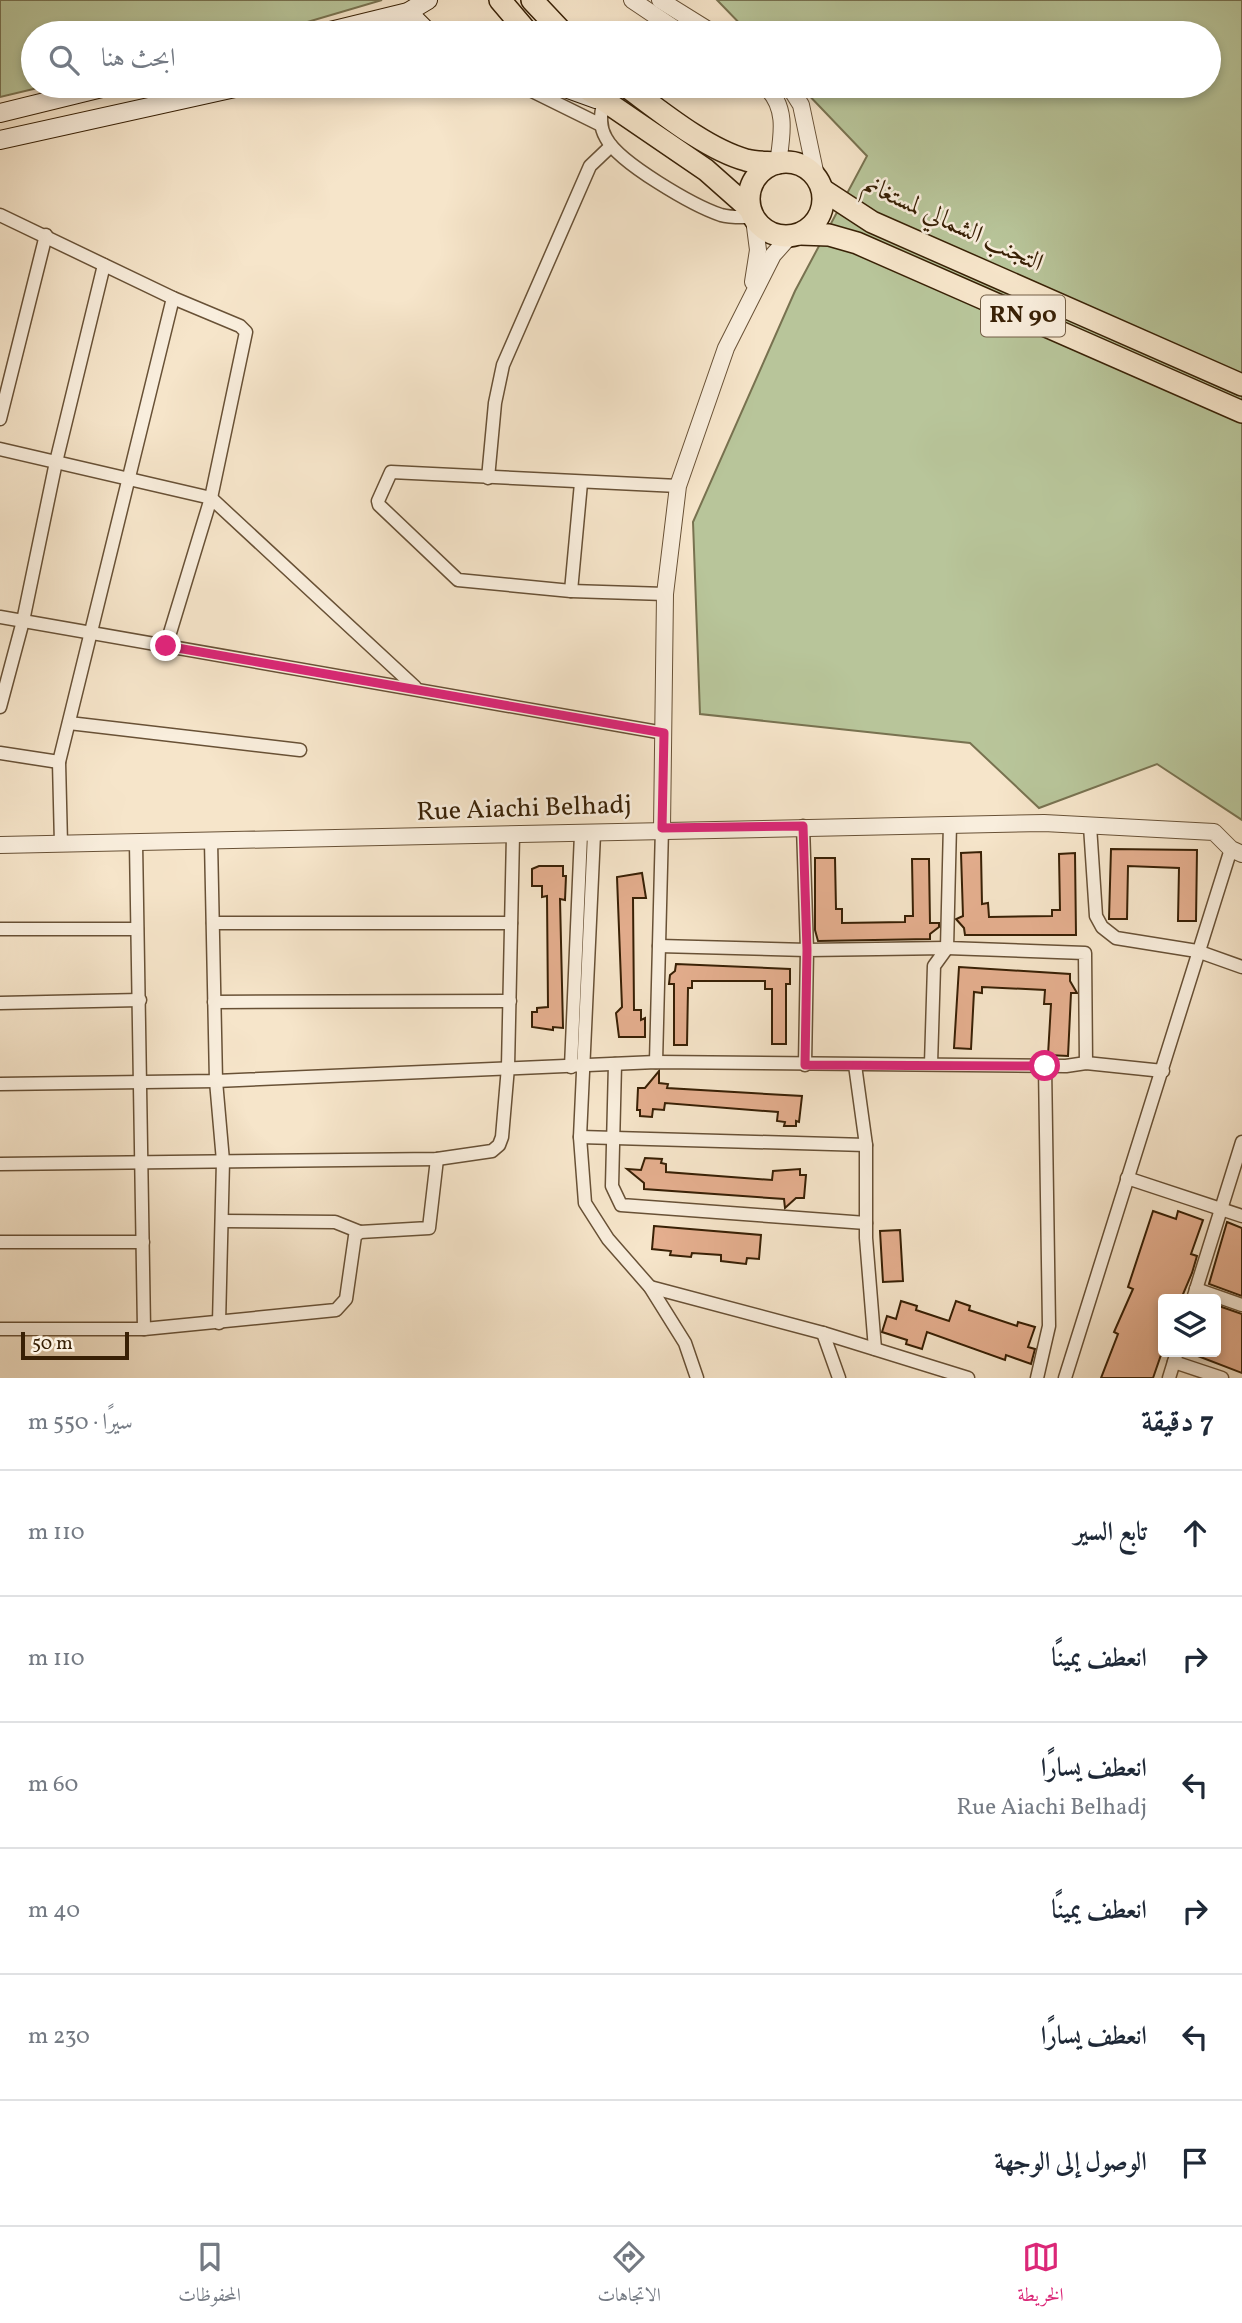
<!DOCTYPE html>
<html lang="ar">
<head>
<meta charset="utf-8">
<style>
	:root { --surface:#fff; --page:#f6f6f7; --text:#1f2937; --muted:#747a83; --line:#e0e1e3; --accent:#db2777 }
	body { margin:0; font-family:Vollkorn,Amiri,serif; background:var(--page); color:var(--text); direction:rtl }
	.controls { position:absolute; right:21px; bottom:21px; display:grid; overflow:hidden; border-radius:7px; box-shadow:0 4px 10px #0003 }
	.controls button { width:63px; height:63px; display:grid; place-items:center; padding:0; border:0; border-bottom:2px solid var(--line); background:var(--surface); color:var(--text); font:35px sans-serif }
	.scale { position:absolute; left:21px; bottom:18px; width:108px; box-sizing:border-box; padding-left:7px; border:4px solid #382005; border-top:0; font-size:19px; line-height:24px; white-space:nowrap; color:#382005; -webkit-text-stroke:5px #f9eedd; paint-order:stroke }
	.stop { position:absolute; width:21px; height:21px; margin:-16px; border:5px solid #db2777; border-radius:50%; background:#fff }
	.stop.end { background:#db2777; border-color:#fff; box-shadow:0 2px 7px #0008 }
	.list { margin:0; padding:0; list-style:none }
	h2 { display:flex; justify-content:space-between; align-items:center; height:91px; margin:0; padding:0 28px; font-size:30px }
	h2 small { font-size:23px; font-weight:400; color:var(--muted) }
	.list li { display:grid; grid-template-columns:46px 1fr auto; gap:21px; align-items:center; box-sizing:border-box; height:126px; padding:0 28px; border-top:2px solid var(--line) }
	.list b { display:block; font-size:26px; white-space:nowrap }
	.list p { margin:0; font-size:23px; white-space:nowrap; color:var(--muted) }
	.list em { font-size:23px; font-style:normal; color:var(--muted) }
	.icon { flex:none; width:38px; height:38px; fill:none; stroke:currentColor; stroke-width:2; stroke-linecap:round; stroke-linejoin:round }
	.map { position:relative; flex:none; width:1242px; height:1378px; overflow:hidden; direction:ltr }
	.search { position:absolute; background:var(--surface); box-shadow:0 4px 10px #0003; left:21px; right:21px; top:21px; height:77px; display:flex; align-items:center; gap:18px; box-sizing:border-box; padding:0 24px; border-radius:38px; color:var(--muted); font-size:26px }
	.sheet { height:847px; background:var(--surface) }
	nav { display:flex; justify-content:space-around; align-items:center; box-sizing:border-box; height:98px; border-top:2px solid var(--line); background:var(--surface); font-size:19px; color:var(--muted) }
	nav a { display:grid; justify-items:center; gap:4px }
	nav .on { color:var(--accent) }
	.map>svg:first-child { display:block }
	.green { fill:#b8c59a; stroke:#787250; stroke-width:2 }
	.building { fill:#e4ae8e; stroke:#382005; stroke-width:2 }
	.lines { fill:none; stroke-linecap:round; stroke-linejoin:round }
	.minor-casing { stroke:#685136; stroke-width:15 }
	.tertiary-casing { stroke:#685136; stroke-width:18 }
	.secondary-casing { stroke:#382005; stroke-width:20 }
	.trunk-casing { stroke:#382005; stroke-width:24 }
	.minor { stroke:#f9eedd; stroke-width:12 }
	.tertiary { stroke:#f9eedd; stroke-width:16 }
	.secondary { stroke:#f9eedd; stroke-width:18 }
	.trunk { stroke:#f6e5ca; stroke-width:21 }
	.route { stroke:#db2777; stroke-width:9 }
	.labels { text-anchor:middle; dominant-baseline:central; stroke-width:5; stroke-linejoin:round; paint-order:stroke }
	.shield { fill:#f9eedd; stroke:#725e46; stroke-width:2 }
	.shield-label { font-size:24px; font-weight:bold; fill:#382005 }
	.street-label { font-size:26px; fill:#382005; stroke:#f9eedd }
</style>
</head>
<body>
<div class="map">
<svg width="1242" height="1378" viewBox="0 0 1242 1378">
	<rect width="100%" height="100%" fill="#f6e5ca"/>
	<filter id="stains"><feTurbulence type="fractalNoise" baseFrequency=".00286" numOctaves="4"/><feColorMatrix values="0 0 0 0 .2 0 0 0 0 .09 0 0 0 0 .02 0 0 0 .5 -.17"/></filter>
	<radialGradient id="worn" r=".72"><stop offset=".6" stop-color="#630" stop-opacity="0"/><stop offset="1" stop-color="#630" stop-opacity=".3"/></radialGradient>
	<g class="green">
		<polygon points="0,0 382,0 270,33 33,33 33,86 46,86 0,97"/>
		<polygon points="717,0 1242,0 1242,820 1157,764 1039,808 970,743 700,714 693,522 795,291 867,156 800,86 1209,86 1209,33 749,33"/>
	</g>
	<g class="building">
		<polygon points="1111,849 1197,850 1196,921 1178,921 1179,868 1128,866 1127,919 1109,919"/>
		<polygon points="981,852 982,904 988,903 989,917 1052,916 1052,910 1060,910 1059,854 1075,853 1076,935 965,935 964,928 956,919 963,916 961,853"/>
		<polygon points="815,858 835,858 836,909 842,909 842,923 905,922 905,916 913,916 912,859 929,859 930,923 939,923 939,927 930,934 930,939 818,941 815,930"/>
		<polygon points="539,866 563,866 563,876 566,876 565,900 560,899 563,1028 553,1027 553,1030 532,1027 532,1012 537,1012 537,1008 548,1007 547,896 542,897 542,886 532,886 532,869"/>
		<polygon points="642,873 646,898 633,898 634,1010 641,1010 641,1020 645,1018 645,1037 619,1037 616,1013 622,1007 617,877"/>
		<polygon points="676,964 790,969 790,984 786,984 786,1044 772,1044 772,989 765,989 765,981 692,981 692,988 688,988 687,1045 674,1045 674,984 669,984 670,975 675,971"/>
		<polygon points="959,967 1070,974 1070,981 1077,993 1071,993 1068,1056 1048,1055 1051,1004 1044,1004 1045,990 982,987 982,993 974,992 971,1049 954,1048"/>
		<polygon points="659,1071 659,1083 668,1084 667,1088 802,1096 799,1122 796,1121 796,1126 784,1126 785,1122 777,1121 778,1112 665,1103 664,1110 653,1109 652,1117 640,1116 640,1110 637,1110 638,1088 645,1088"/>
		<polygon points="645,1158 662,1159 661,1163 666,1164 666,1172 772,1180 773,1171 800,1169 800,1175 806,1175 804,1198 796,1198 785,1208 784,1199 644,1189 644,1183 627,1169 641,1170"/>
		<polygon points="1153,1211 1176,1219 1178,1211 1203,1220 1191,1254 1197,1256 1192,1273 1181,1299 1163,1299 1163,1349 1153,1378 1101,1378 1118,1334 1114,1332 1133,1289 1128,1287"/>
		<polygon points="1227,1222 1242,1228 1242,1296 1209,1284"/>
		<polygon points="654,1226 761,1235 759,1259 747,1258 746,1264 721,1261 721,1255 692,1253 691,1257 670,1255 671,1251 652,1249"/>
		<polygon points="900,1230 903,1281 883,1282 880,1231"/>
		<polygon points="901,1301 917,1306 916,1310 949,1321 956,1301 970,1306 969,1310 1017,1326 1018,1322 1035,1327 1028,1347 1035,1349 1031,1364 1006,1355 1005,1360 927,1332 922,1349 906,1344 907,1340 882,1332 887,1316 896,1319"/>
		<polygon points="1216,1305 1242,1314 1242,1373 1190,1353 1216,1352"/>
	</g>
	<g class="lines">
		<g class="minor-casing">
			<g id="minor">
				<polyline points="522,86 601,125"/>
				<path d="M604,102C600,114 599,126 606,138C619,163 694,206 721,215C731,218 743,217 753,217"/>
				<polyline points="0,215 173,298 240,326 246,332 211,498 166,646"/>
				<polyline points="0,419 46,235"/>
				<polyline points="0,449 211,498 415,687"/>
				<polyline points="488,478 495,403 503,365 590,166 611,146"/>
				<polyline points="571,591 581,483"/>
				<polyline points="665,594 571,591 458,580 379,505 378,501 391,472 678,486"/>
				<polyline points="0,617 664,733"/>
				<polyline points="0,707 23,621 56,462 104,265"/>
				<polyline points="69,723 300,750"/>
				<polyline points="0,753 59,762"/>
				<polyline points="950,824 947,948 1085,953 1086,1063"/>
				<polyline points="1090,826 1096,916 1102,927 1116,938 1197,951 1242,967"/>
				<polyline points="594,834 580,1137 585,1203 608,1239 650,1287 685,1343 697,1378"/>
				<polyline points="211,841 216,1081 223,1161 219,1323"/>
				<polyline points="136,843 144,1329"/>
				<polyline points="61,844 59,762 173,298"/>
				<polyline points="213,923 511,923"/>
				<polyline points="0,929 137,929"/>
				<polyline points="659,946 807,950 803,826"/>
				<polyline points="214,1002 510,1001"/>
				<polyline points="0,1003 140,1000"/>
				<polyline points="656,1062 662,828"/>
				<polyline points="615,1064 612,1186 621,1205 866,1223"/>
				<polyline points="805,1065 807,950 947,948 934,966 931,1064"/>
				<polyline points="855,1065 866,1145 866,1238 875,1349"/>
				<polyline points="571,1067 581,834"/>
				<polyline points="0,1084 216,1081 656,1062 1066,1066 1086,1063 1163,1071"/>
				<polyline points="580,1137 866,1145"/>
				<polyline points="0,1164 437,1159 492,1151 499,1145 502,1137 508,1067 513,835"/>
				<polyline points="1127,1178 1242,1216"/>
				<polyline points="222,1221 335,1222 360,1232"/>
				<polyline points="0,1242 143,1242"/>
				<polyline points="650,1287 823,1333 968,1378"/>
				<polyline points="1196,1289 1242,1305"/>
				<polyline points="1193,1299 1242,1142"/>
				<polyline points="0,1329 144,1329 336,1310 346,1299 355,1236 360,1232 429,1228 437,1159"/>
				<polyline points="823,1333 839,1378"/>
				<polyline points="1174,1362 1222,1378"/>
				<polyline points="1037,1378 1049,1326 1045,1066"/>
				<polyline points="1065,1378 1231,849"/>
				<polyline points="1169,1378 1177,1352"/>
			</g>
		</g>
		<g class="tertiary-casing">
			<g id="tertiary">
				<polyline points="632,0 681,33"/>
				<polyline points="660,0 713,33"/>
				<path d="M765,86C788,107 782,135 778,163"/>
				<polyline points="789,86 801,105 816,176"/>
				<polyline points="753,282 758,250 754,219"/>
				<polyline points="662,828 665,594 678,486 726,348 773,255 790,236"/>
				<polyline points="0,845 1044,823 1214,832 1231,849 1242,854"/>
			</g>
		</g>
		<g class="secondary-casing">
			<g id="secondary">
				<polyline points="408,12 429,33"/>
				<polyline points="322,33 408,12 428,0"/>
				<polyline points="560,86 596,99"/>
				<polyline points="0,113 110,86"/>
				<polyline points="0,140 244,86"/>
			</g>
		</g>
		<g class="trunk-casing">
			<g id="trunk">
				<polyline points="500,0 528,33"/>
				<polyline points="532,0 563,33"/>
				<polyline points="583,86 706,170 750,209"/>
				<path d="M626,86C660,111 706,149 746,160C755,163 768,162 778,163"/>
				<circle cx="786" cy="199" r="37"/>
				<polyline points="823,190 872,222 1242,385"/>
				<polyline points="800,234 829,235 857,243 1242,412"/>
			</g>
		</g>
		<use href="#minor" class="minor"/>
		<use href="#tertiary" class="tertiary"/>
		<use href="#secondary" class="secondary"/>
		<use href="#trunk" class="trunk"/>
	</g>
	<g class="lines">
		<polyline class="route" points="166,646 664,733 662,828 803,826 807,950 805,1065 1045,1066"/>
	</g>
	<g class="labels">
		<rect class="shield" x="981" y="295.5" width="84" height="41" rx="5"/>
		<g class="shield-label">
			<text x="1023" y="316">RN 90</text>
		</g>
		<g class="street-label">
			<text transform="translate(953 224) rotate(25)">التجنب الشمالي لمستغانم</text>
			<text transform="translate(524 809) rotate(-2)">Rue Aiachi Belhadj</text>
		</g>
	</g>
	<rect width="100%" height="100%" filter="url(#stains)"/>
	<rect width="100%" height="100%" fill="url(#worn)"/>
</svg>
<div class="controls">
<button><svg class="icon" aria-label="layers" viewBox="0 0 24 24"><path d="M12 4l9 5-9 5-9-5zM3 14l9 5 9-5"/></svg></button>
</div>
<div class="scale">50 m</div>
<div class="stop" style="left:1045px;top:1066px"></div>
<div class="stop end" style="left:166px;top:646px"></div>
<div class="search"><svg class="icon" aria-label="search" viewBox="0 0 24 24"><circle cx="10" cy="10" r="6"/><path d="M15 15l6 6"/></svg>ابحث هنا</div>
</div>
<section class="sheet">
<h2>7 دقيقة<small>سيرًا · 550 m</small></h2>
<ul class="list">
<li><svg class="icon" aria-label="ahead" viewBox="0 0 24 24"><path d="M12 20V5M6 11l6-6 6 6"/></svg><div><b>تابع السير</b></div><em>110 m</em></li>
<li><svg class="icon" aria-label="right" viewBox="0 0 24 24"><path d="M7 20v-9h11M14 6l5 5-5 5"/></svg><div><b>انعطف يمينًا</b></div><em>110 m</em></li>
<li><svg class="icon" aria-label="left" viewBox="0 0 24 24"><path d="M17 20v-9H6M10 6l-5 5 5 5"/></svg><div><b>انعطف يسارًا</b><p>Rue Aiachi Belhadj</p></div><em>60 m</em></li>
<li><svg class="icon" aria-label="right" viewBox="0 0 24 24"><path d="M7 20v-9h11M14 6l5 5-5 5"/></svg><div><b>انعطف يمينًا</b></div><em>40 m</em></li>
<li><svg class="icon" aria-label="left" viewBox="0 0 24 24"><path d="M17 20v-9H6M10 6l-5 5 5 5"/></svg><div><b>انعطف يسارًا</b></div><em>230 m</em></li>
<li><svg class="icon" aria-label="arrive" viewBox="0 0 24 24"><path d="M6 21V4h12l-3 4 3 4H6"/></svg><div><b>الوصول إلى الوجهة</b></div></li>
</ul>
</section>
<nav>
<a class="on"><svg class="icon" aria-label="map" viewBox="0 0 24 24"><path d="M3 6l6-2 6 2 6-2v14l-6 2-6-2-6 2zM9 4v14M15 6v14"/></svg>الخريطة</a>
<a><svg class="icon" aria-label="directions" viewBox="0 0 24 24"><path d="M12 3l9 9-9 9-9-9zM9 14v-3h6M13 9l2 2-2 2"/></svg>الاتجاهات</a>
<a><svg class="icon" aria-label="saved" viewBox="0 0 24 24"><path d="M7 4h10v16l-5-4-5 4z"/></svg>المحفوظات</a>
</nav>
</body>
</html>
